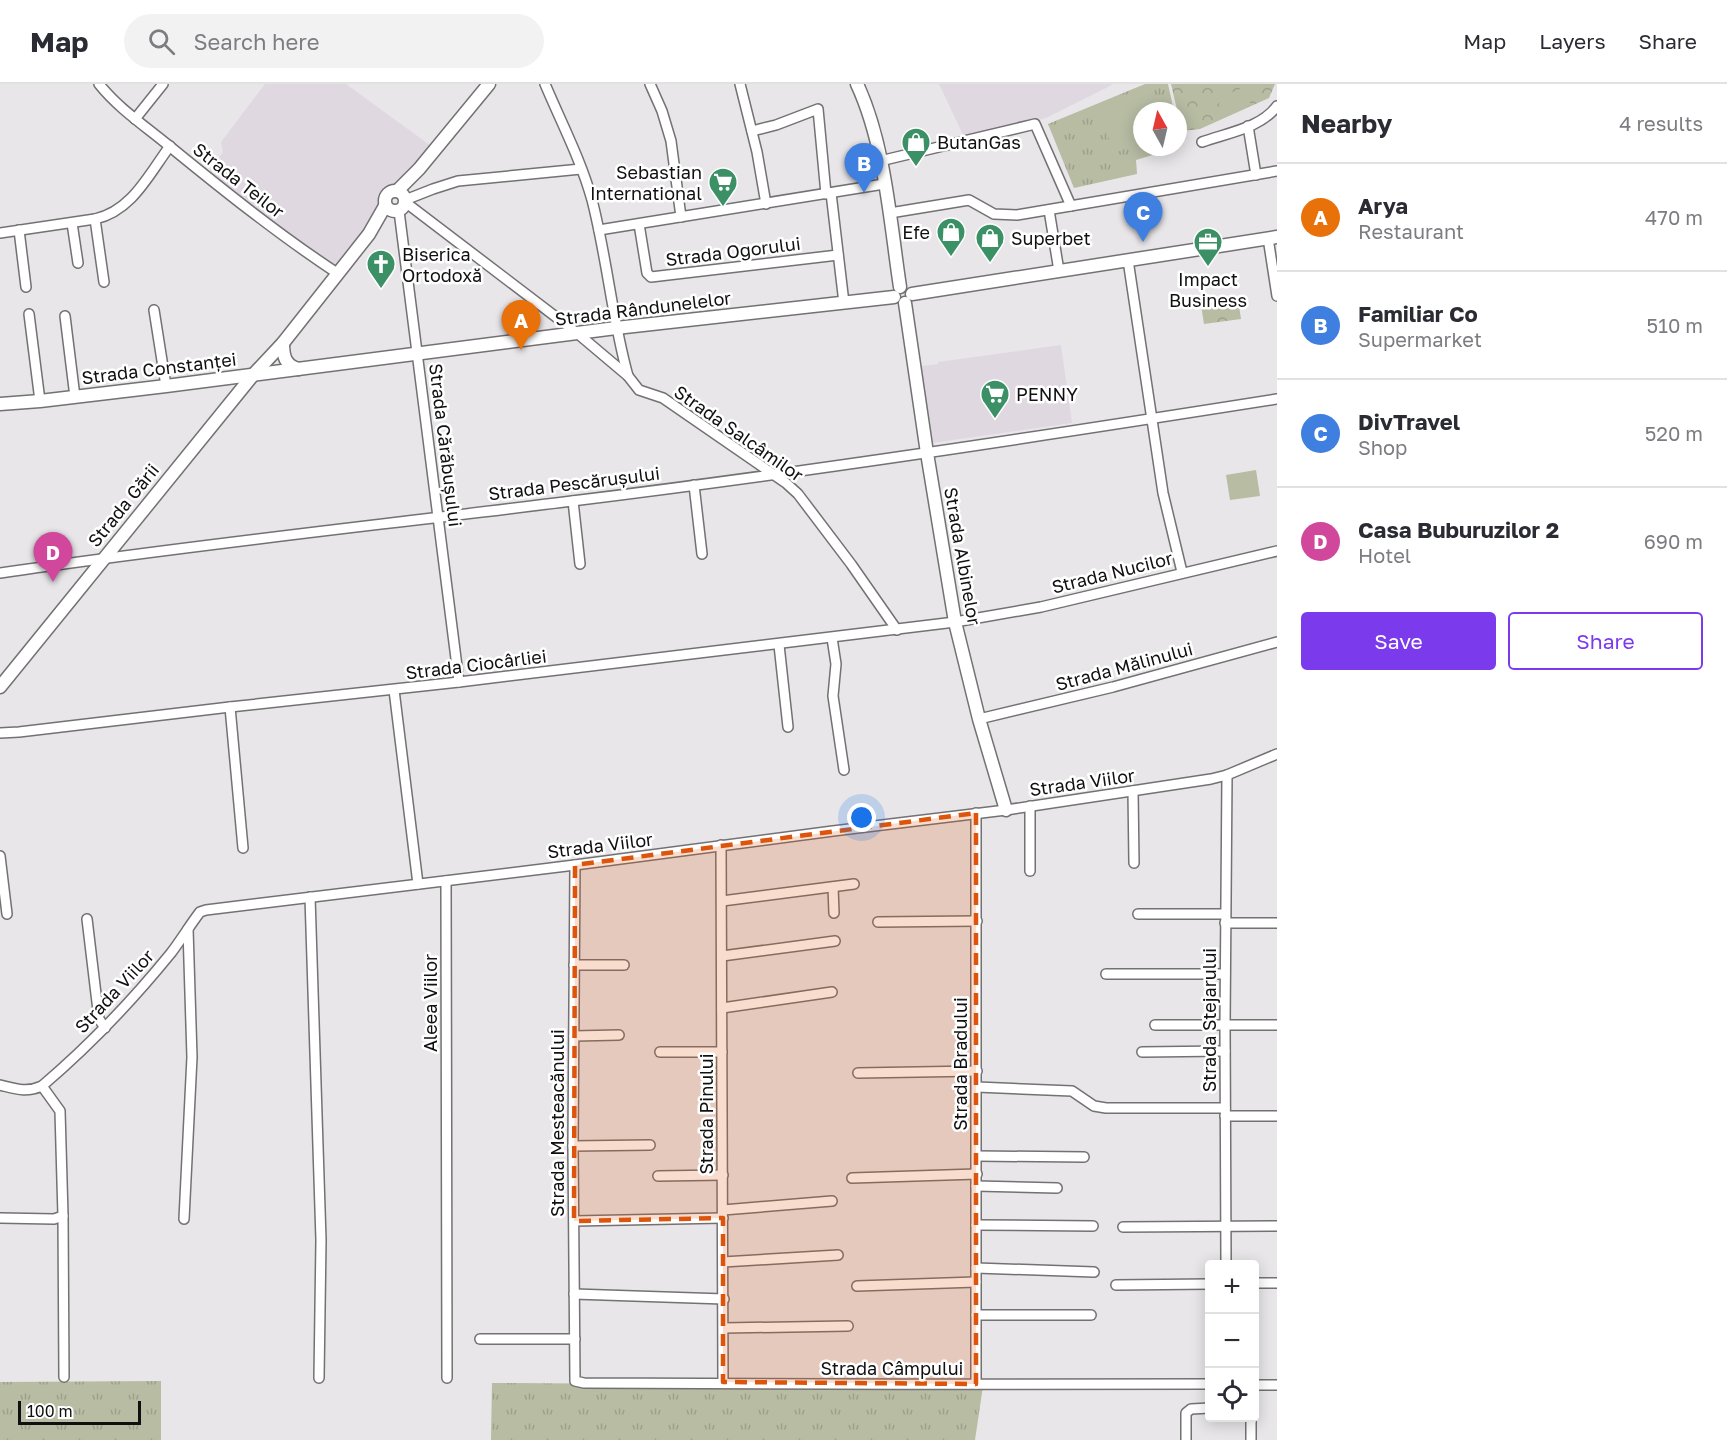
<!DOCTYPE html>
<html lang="en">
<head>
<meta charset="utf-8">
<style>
	:root { --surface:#fff; --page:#f2f2f3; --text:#2b2b33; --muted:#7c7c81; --line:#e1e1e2; --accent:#7c3aed }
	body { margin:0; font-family:"Golos Text",sans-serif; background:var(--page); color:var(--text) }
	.controls { position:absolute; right:18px; bottom:18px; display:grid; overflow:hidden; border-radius:6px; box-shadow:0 3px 15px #0003 }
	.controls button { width:54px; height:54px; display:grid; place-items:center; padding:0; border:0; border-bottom:2px solid var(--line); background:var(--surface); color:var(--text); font:30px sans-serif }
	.compass { position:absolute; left:1133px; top:18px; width:54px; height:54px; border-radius:50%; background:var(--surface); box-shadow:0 3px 15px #0003; rotate:352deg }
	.scale { position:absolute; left:18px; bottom:15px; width:123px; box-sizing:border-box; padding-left:6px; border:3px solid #101011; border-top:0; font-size:16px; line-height:21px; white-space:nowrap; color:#101011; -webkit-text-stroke:4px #fff; paint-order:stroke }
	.you { position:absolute; left:862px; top:734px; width:21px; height:21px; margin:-15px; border:4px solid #fff; border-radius:50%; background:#1a73e8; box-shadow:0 0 0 9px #1a73e833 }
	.badge { display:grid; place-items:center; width:39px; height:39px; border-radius:50%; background:var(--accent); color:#fff; font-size:20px; font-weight:700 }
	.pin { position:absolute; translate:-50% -50px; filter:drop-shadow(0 2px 3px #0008) }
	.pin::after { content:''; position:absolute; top:32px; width:21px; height:18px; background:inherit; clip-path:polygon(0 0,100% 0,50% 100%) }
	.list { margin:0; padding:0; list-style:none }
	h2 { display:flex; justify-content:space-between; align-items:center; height:78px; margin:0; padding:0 24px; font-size:26px }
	h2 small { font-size:20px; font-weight:400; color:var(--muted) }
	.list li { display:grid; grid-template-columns:39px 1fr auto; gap:18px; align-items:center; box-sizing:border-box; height:108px; padding:0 24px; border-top:2px solid var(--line) }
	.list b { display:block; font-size:22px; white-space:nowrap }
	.list p { margin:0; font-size:20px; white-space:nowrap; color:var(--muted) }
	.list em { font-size:20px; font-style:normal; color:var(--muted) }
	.actions { display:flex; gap:12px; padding:18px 24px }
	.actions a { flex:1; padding:14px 0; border:2px solid var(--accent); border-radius:6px; text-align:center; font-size:21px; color:var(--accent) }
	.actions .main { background:var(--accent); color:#fff }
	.icon { flex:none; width:33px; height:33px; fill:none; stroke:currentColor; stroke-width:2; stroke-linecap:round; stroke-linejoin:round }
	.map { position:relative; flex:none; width:1277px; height:1356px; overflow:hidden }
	header { display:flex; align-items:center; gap:36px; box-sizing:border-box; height:84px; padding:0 30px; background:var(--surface); border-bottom:2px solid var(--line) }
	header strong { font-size:28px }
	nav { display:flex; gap:33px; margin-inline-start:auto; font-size:21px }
	.search { width:420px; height:54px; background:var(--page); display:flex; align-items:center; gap:15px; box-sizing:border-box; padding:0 21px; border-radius:33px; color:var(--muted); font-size:22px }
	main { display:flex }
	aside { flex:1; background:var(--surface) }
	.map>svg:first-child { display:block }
	.built { fill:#dfd8e1 }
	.grass { fill:url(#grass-tufts) }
	.park { fill:url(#park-crowns) }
	.garden { fill:#b7bca3 }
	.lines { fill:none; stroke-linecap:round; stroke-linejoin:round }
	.minor-casing { stroke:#737173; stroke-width:12 }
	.tertiary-casing { stroke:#737173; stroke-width:15 }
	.minor { stroke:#fff; stroke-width:9 }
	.tertiary { stroke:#fff; stroke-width:12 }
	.marked { fill:#dd550c; fill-opacity:0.2; stroke:#dd550c; stroke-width:4.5; stroke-dasharray:12 8; stroke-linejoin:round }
	.labels { text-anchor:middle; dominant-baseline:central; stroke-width:5; stroke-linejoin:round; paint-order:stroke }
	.poi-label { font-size:18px; fill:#101011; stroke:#fff; text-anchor:start }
	.street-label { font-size:18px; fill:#101011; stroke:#fff }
</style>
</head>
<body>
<header>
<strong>Map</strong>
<div class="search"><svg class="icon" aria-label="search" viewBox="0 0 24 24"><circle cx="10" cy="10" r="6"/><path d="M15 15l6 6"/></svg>Search here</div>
<nav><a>Map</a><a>Layers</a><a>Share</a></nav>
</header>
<main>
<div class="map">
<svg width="1277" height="1356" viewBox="0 0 1277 1356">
	<defs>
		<pattern id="grass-tufts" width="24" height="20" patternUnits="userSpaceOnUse" patternTransform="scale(1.5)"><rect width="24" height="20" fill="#b7bca3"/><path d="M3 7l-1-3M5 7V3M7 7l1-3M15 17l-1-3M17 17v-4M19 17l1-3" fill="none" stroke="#9ca18b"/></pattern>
		<pattern id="park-crowns" width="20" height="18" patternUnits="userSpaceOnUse" patternTransform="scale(1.5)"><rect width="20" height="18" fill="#b7bca3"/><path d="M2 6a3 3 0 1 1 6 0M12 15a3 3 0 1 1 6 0" fill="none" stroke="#9ca18b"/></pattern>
	</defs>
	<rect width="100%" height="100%" fill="#e8e6e9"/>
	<g class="built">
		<polygon points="265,0 346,0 431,62 340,186 208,89 223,68 221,58"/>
		<polygon points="939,0 1111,0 1112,1 1046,34 964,53"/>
		<polygon points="1061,261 1072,339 932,359 921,282 938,280 938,278"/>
	</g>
	<g class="grass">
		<polygon points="1145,0 1168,0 1174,27 1142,27 1142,63 1165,63 1159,66 1159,69 1136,76 1137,90 1074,104 1048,40"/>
		<polygon points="161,1297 161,1356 0,1356 0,1298"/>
		<polygon points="492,1299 983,1302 975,1356 491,1356"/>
	</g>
	<g class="park">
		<polygon points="1171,0 1275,0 1269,14 1200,45 1182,47"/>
		<polygon points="1238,215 1241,235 1204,240 1201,221"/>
	</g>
	<g class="garden">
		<polygon points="1242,4 1251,21 1225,32 1217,15"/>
		<polygon points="1153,9 1160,27 1142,27 1142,51 1128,20"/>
		<polygon points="1119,12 1139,59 1115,69 1095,22"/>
		<polygon points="1256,386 1260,412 1230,416 1226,391"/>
	</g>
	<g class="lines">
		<g class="minor-casing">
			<g id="minor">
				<path d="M99,0C118,24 145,42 168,61C223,106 278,150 337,189"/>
				<path d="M545,0C561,38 581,76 592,116C607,174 612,234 628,292"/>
				<polyline points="650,0 662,27 671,57 681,133"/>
				<polyline points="740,0 757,68 766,120"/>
				<polyline points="135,35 163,0"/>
				<polyline points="1248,42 1256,91"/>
				<polyline points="752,47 776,41 818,25 826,110"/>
				<path d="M1202,58C1227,49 1261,44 1277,22"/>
				<polyline points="880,77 1035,40 1071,122"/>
				<polyline points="831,109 844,219"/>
				<polyline points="405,116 433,105 458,97 581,85"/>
				<polyline points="405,118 577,249 628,292 639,306 663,314 786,399 798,410 851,480 897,546"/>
				<polyline points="1049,126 1059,187"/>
				<polyline points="399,127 459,598"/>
				<polyline points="890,129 969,116 994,130 1017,131 1277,87"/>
				<polyline points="95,135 104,198"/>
				<polyline points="72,139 78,179"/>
				<polyline points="639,140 647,189 651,193 838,171"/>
				<polyline points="19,146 26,203"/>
				<polyline points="599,146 884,100"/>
				<path d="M0,149L95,135C132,127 149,90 170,62"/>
				<polyline points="1268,154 1277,212"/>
				<polyline points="1128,176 1163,409 1182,488"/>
				<polyline points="154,226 166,302"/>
				<polyline points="29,230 40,317"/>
				<polyline points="65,232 75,313"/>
				<polyline points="694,401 702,470"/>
				<polyline points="573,417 580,480"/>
				<path d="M0,489C190,461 381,441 572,417C808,388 1042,352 1277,315"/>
				<polyline points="832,554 836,580 833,612 844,686"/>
				<polyline points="779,561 788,643"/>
				<polyline points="394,606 418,800"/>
				<polyline points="230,623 243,764"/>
				<polyline points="979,635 1113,603 1277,558"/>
				<polyline points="0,649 19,648 230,623 459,598 955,538 1041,523 1277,467"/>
				<polyline points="1133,707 1134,779"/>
				<polyline points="721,761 723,1298"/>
				<polyline points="0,772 7,830"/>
				<path d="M575,781L573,1062L575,1297L584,1299C793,1300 1001,1301 1210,1300"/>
				<polyline points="1030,787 1030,722"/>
				<polyline points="446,797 447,1294"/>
				<polyline points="833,803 834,829"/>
				<polyline points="310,813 321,1156 319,1294"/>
				<polyline points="722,817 854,800"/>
				<polyline points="1138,830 1225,830"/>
				<polyline points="87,835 99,935 105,944"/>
				<polyline points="878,838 977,837"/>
				<polyline points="1225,839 1277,839"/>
				<polyline points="722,872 835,857"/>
				<polyline points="574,881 624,881"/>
				<polyline points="1106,890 1225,890"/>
				<polyline points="722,924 832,908"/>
				<polyline points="1155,941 1277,941"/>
				<polyline points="574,952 619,951"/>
				<polyline points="660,968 722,968"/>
				<polyline points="1142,968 1225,967"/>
				<polyline points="858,989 977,987"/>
				<path d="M0,1001C16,1005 26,1009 42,1002C89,962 132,917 171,869C181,856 190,841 200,828L206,826L575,781L833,747L1006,726L1211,695L1227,691L1277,670"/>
				<polyline points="42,1002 60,1027 63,1132 64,1293"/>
				<polyline points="977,1003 1072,1007 1094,1022 1106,1024 1225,1024"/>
				<polyline points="1225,1032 1277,1032"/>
				<polyline points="573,1062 650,1061"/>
				<polyline points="977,1072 1084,1073"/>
				<polyline points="658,1092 723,1091"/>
				<polyline points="852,1094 977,1090"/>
				<polyline points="976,1102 1057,1104"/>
				<polyline points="723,1126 832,1117"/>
				<polyline points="0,1134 54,1135 63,1132"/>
				<polyline points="184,1135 192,973 188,845"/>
				<polyline points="574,1137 723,1134"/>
				<polyline points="976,1141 1093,1142"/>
				<polyline points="1123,1143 1277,1142"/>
				<polyline points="723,1178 838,1171"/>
				<polyline points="1226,1180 1225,941 1227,691"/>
				<polyline points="976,1184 1094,1188"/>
				<polyline points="1254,1199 1277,1199"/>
				<polyline points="1116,1201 1210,1200"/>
				<polyline points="857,1202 976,1198"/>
				<polyline points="574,1210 724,1215"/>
				<polyline points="976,1231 1091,1231"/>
				<polyline points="724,1244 848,1242"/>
				<polyline points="480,1255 575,1255"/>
				<polyline points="976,1300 976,729"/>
				<polyline points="1254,1301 1277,1301"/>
				<polyline points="1186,1356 1186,1329 1191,1325 1210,1324"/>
				<polyline points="1251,1356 1251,1334"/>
			</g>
		</g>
		<g class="tertiary-casing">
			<g id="tertiary">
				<path d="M857,0C885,60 890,137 900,203"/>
				<circle cx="395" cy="117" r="10"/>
				<polyline points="397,107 419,85 489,0"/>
				<polyline points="912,210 1277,153"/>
				<polyline points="905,219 927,369 955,538 979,635 1006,726"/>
				<path d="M283,259C283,272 285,281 298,285"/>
				<polyline points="0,320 40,317 166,302 616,244 894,213"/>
				<polyline points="0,603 253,291 283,259 343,183 369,150 385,122"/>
			</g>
		</g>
		<use href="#minor" class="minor"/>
		<use href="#tertiary" class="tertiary"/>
	</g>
	<path class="marked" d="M976,729V1300L723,1298V1134L574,1137L575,781Z"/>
	<defs>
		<g id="shop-pin" transform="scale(1.5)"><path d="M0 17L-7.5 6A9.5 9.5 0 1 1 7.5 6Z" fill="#3b9165" stroke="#fff"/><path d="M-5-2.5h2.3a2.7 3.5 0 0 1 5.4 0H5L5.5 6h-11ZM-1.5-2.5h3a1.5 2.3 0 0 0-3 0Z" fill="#fff"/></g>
		<g id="supermarket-pin" transform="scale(1.5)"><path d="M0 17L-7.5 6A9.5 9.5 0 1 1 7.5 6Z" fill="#3b9165" stroke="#fff"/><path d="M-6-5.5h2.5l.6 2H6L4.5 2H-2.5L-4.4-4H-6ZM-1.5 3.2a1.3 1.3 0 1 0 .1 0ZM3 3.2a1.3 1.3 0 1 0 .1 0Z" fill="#fff"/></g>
		<g id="office-pin" transform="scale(1.5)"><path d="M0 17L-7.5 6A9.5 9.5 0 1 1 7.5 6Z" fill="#3b9165" stroke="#fff"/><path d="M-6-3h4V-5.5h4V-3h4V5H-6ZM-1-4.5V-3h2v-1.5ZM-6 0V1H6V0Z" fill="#fff"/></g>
		<g id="church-pin" transform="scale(1.5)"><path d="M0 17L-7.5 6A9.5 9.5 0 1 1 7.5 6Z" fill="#3b9165" stroke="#fff"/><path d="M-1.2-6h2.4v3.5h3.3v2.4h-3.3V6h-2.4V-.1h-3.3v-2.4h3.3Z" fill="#fff"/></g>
	</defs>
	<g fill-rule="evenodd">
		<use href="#shop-pin" x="916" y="58"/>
		<use href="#supermarket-pin" x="723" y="98"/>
		<use href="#shop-pin" x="951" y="148"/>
		<use href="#shop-pin" x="990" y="154"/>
		<use href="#office-pin" x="1208" y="158"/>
		<use href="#church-pin" x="381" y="180"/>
		<use href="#supermarket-pin" x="995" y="310"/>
	</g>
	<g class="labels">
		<g class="poi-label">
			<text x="937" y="58">ButanGas</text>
			<text x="702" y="88" text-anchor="end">Sebastian<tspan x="702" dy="21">International</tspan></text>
			<text x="930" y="148" text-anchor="end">Efe</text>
			<text x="1011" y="154">Superbet</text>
			<text x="402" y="170">Biserica<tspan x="402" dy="21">Ortodoxă</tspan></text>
			<text x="1208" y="195" text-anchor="middle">Impact<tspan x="1208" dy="21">Business</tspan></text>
			<text x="1016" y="310">PENNY</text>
		</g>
		<g class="street-label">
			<text transform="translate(239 96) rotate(38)">Strada Teilor</text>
			<text transform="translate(733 167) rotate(-7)">Strada Ogorului</text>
			<text transform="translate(643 224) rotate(-7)">Strada Rândunelelor</text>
			<text transform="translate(159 284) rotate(-7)">Strada Constanței</text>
			<text transform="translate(739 349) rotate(35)">Strada Salcâmilor</text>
			<text transform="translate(446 361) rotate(83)">Strada Cărăbușului</text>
			<text transform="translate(574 399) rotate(-7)">Strada Pescărușului</text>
			<text transform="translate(123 421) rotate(-51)">Strada Gării</text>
			<text transform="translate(963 472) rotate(80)">Strada Albinelor</text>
			<text transform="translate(1112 488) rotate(-14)">Strada Nucilor</text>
			<text transform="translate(476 580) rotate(-7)">Strada Ciocârliei</text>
			<text transform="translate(1124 582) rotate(-15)">Strada Mălinului</text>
			<text transform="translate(1082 698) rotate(-8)">Strada Viilor</text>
			<text transform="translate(600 761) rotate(-7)">Strada Viilor</text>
			<text transform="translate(114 907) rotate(-47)">Strada Viilor</text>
			<text transform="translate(430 919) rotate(-90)">Aleea Viilor</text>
			<text transform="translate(1209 936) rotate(-90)">Strada Stejarului</text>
			<text transform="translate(960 980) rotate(-90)">Strada Bradului</text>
			<text transform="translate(706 1030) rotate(-90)">Strada Pinului</text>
			<text transform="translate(557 1039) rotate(-90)">Strada Mesteacănului</text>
			<text x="892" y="1284">Strada Câmpului</text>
		</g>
	</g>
</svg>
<div class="controls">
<button>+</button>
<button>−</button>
<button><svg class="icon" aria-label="locate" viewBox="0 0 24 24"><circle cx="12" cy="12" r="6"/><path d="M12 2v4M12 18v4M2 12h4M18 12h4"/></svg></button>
</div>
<svg class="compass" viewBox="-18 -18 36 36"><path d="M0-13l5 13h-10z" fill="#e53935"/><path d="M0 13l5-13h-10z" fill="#7c7c81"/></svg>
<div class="scale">100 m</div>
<div class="you"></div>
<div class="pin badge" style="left:521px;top:266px;background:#e8710a">A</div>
<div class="pin badge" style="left:864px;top:109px;background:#3f7fe0">B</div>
<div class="pin badge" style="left:1143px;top:158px;background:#3f7fe0">C</div>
<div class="pin badge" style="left:53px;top:498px;background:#d1479c">D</div>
</div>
<aside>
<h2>Nearby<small>4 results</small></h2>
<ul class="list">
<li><span class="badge" style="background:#e8710a">A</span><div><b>Arya</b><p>Restaurant</p></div><em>470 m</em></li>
<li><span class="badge" style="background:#3f7fe0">B</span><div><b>Familiar Co</b><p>Supermarket</p></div><em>510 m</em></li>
<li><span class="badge" style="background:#3f7fe0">C</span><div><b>DivTravel</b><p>Shop</p></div><em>520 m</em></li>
<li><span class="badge" style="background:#d1479c">D</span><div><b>Casa Buburuzilor 2</b><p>Hotel</p></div><em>690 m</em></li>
</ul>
<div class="actions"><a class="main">Save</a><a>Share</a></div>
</aside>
</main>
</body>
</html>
